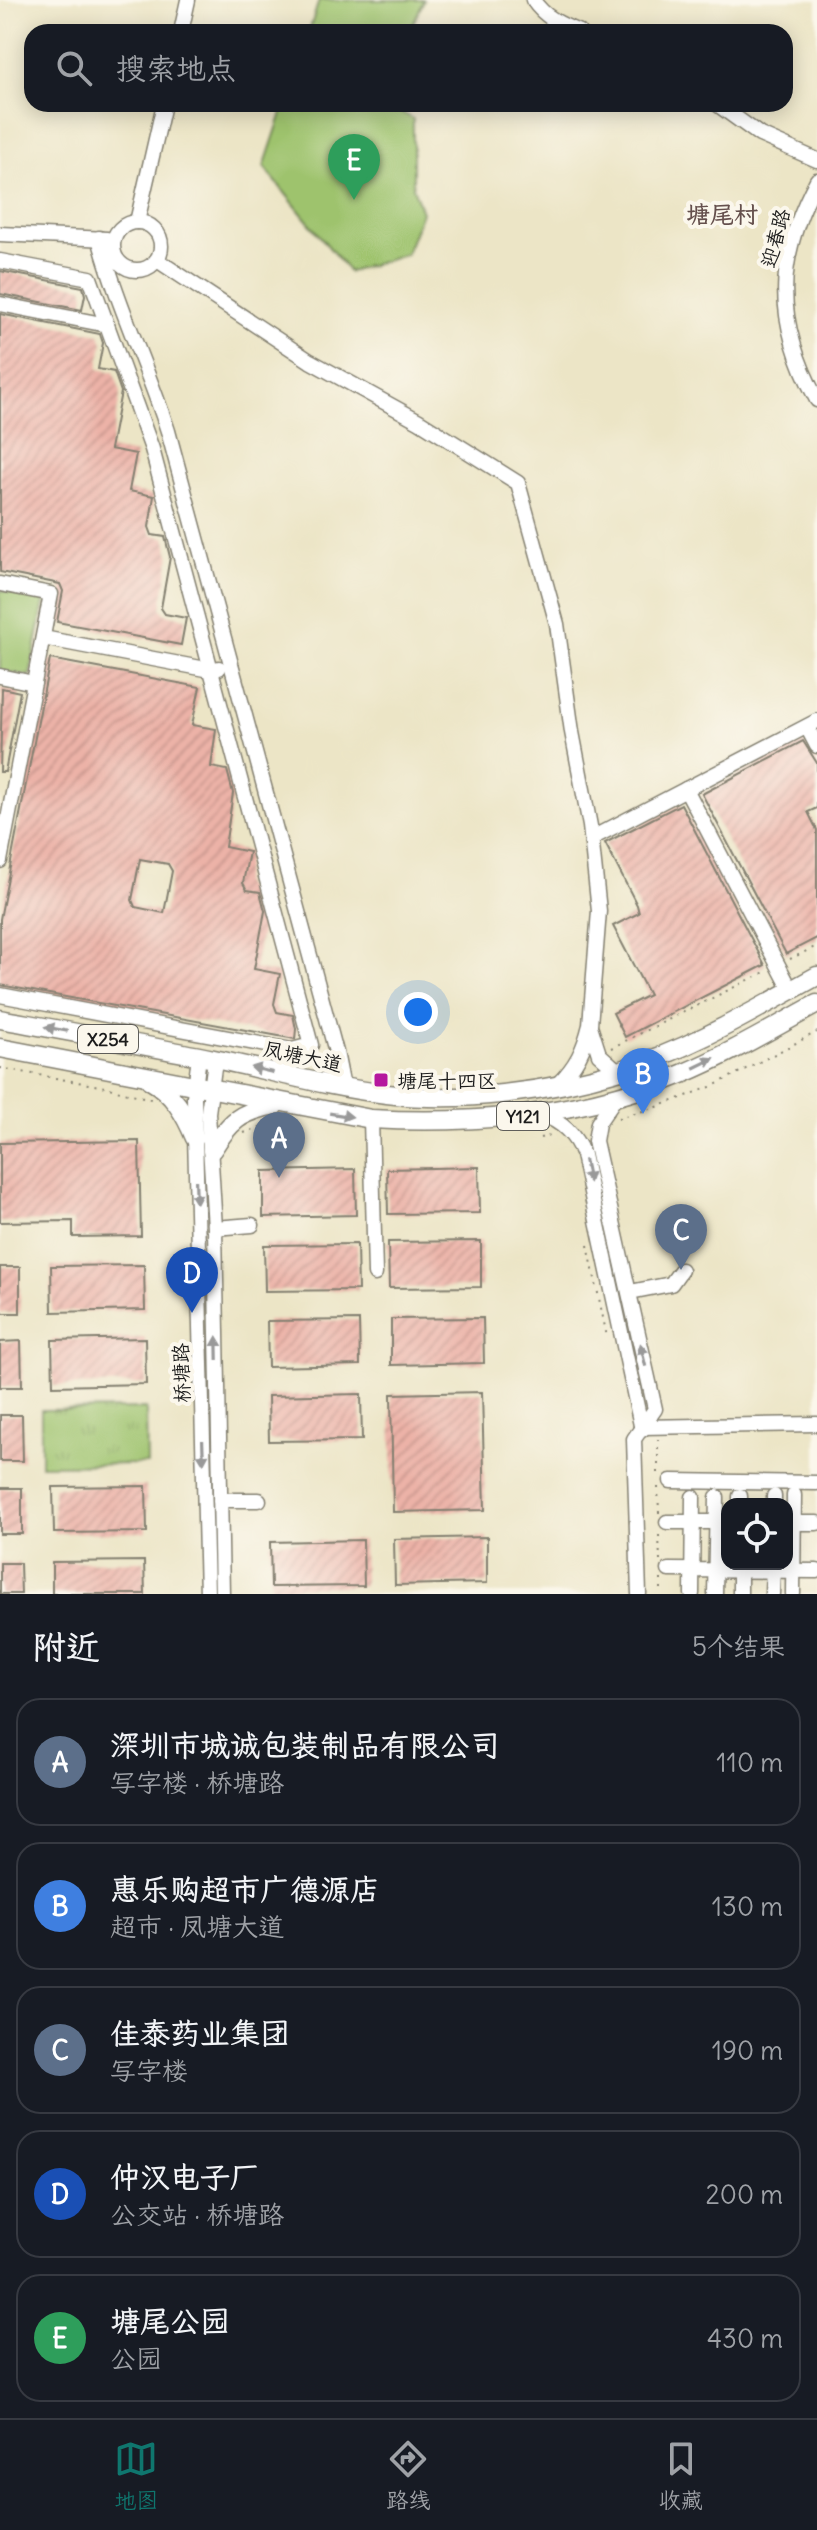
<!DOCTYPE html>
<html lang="zh">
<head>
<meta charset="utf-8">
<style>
	:root { --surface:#171b24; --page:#20242c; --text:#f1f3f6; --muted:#9ea1a6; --line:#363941; --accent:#0f766e }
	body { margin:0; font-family:Delius,"LXGW WenKai TC",sans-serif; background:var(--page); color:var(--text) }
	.controls { position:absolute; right:24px; bottom:24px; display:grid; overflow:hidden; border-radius:16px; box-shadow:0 4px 20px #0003 }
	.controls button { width:72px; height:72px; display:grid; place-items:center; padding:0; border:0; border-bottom:2px solid var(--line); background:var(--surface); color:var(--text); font:40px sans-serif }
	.you { position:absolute; left:418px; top:1012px; width:28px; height:28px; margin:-20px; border:6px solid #fff; border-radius:50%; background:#1a73e8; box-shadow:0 0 0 12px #1a73e833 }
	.badge { display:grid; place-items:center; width:52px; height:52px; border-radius:50%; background:var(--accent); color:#fff; font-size:26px; font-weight:700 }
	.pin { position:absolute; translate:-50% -66px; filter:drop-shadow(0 2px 4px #0008) }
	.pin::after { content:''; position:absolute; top:42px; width:28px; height:24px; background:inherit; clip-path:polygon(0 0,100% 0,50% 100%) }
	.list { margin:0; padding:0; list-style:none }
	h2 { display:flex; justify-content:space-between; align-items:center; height:104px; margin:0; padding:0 32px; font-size:34px }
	h2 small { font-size:26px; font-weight:400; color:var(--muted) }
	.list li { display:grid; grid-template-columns:52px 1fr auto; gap:24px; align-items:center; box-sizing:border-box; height:128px; margin:0 16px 16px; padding:0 16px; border:2px solid var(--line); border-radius:24px }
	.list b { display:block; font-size:30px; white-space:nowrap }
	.list p { margin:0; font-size:26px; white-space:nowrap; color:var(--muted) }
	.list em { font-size:26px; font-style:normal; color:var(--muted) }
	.icon { flex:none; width:44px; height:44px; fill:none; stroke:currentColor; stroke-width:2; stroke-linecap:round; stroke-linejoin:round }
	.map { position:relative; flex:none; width:817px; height:1594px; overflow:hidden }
	.search { position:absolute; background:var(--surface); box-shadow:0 4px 20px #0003; left:24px; right:24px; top:24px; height:88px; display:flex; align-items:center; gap:20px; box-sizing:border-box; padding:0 28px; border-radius:24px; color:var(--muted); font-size:30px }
	.sheet { height:824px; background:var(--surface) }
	nav { display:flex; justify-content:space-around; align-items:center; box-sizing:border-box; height:112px; border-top:2px solid var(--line); background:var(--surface); font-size:22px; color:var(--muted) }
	nav a { display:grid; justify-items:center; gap:4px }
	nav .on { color:var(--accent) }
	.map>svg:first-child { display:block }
	.grass { fill:url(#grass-tufts); stroke:#5d7044; stroke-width:2 }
	.park { fill:#9ec36d; stroke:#5d7044; stroke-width:2 }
	.building { fill:url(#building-hatch); fill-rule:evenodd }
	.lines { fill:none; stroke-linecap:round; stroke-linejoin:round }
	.minor-casing { stroke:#848071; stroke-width:17 }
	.major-casing { stroke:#848071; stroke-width:21 }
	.path { stroke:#848071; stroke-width:2; stroke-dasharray:2 6; stroke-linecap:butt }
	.minor { stroke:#fff; stroke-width:14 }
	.major { stroke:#fff; stroke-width:18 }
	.oneway { fill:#999 }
	.poi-dot { fill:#b5179e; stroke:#fbf7ec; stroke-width:3 }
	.labels { text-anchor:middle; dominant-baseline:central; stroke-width:8; stroke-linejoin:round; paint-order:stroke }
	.shield { fill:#fbf7ec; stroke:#5f5e5a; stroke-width:2 }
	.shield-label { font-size:18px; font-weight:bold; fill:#1c1c1c }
	.street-label { font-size:20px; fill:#1c1c1c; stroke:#fbf7ec }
	.poi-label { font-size:20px; fill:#1c1c1c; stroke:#fbf7ec; text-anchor:start }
	.quarter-label { font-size:24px; font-weight:bold; fill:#65504d; stroke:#fbf7ec }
</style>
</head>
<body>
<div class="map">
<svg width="817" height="1594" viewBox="0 0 817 1594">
	<defs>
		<pattern id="grass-tufts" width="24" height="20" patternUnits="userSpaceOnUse" patternTransform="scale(2)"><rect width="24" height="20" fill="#9ec36d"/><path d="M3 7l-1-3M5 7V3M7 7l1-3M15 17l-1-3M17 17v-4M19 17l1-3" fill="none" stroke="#88a75e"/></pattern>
		<pattern id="building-hatch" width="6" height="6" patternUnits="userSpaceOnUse" patternTransform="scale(2)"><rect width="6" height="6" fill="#ecb2a7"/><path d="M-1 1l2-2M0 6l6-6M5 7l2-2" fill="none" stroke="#ca988f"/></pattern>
	</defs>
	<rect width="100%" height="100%" fill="#fbf7ec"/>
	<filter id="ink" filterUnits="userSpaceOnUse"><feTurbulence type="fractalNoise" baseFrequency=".0125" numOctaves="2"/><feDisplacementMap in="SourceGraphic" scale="16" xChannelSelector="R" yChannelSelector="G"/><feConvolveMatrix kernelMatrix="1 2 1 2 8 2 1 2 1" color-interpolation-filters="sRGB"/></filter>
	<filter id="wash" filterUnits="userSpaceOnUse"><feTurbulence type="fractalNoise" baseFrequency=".006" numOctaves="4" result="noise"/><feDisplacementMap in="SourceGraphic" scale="32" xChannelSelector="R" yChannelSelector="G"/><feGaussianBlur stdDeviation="1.8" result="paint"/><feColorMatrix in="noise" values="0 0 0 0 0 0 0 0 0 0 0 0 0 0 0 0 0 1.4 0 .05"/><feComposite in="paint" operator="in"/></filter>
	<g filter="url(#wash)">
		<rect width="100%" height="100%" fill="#ece5c6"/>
		<polygon class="grass" points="146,1409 147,1464 41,1465 41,1410"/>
		<g class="park">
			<polygon points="319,0 424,0 409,32 309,32"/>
			<polygon points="285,104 387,104 413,119 413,187 422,212 406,254 349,272 264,167"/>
			<polygon points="0,590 45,598 30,676 0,671"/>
		</g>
		<g id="blocks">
			<g class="building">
				<polygon points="0,271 83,287 85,295 82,310 0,294"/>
				<polygon points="0,314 100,334 103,343 98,369 114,372 121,392 110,449 136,454 129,491 154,496 149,527 152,535 165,537 170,557 161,608 165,614 186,618 181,645 57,622 63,591 60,584 0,572"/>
				<path d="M50,659L200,687L192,725L216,729L211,767L227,770L233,793L225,847L249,852L243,883L247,890L260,892L265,911L254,969L280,974L274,1004L277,1012L293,1015L296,1029L295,1039L0,985V919ZM140,859L168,864L172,871L164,913L135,907L132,900Z"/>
				<polygon points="2,688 20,692 5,772 0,772"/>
				<polygon points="803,741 817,763 817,808 808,812 817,830 817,938 786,954 702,794"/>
				<polygon points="681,804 765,965 625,1037 613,1013 649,995 613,926 639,913 637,905 605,843"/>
				<polygon points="139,1141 141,1236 73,1237 73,1221 0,1222 0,1143"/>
				<polygon points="479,1167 480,1213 388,1214 387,1169"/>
				<polygon points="355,1169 356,1215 263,1217 263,1171"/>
				<polygon points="481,1241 481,1287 389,1288 388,1242"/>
				<polygon points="357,1244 358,1290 265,1291 264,1245"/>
				<polygon points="144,1265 145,1310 52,1312 51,1266"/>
				<rect x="0" y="1267" width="20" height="46"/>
				<polygon points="483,1318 484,1363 391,1365 391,1319"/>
				<polygon points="359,1320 360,1365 268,1367 267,1321"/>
				<polygon points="145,1338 146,1384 53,1386 52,1340"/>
				<polygon points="21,1341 22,1387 0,1387 0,1342"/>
				<polygon points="482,1392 485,1510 393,1512 391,1394"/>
				<polygon points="361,1394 362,1440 269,1441 268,1396"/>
				<polygon points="0,1415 22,1415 23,1461 0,1461"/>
				<polygon points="146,1486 147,1532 54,1533 53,1487"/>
				<rect x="0" y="1488" width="22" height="46"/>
				<polygon points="487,1537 487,1583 395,1585 394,1539"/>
				<polygon points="363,1540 364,1586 271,1587 270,1542"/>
				<polygon points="144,1561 145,1594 52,1594 52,1562"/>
				<polygon points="0,1563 20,1563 21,1594 0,1594"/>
			</g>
		</g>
	</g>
	<g filter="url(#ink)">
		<use href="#blocks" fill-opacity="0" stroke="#848071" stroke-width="2"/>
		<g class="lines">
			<g class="minor-casing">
				<g id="minor">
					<path d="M533,0C544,17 561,25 579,32"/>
					<polyline points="181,32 188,0"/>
					<polyline points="717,104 760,135 817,160"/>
					<path d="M817,180C775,259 774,320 817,400"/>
					<circle cx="137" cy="246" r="24"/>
					<polyline points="137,222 164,104"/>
					<polyline points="0,234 107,239"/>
					<path d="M99,238C117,304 147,366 168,431L336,1052L343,1087"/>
					<path d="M157,260L310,361L419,421L518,483L557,624L572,732L590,826L599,911L590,1025C584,1050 576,1066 558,1084"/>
					<polyline points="0,261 90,278 152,449 311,1045 292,1050 0,995"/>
					<polyline points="0,304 107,325"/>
					<polyline points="0,584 51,594 0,861"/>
					<polyline points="43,638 211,670 219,668"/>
					<polyline points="0,676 34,683"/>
					<polyline points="807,727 817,746"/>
					<polyline points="686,789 791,990"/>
					<polyline points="592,838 817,721"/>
					<polyline points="591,1029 599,1054 618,1071"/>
					<polyline points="199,1056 194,1097 207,1594"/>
					<polyline points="215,1060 208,1113 215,1228 222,1594"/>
					<polyline points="617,1095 598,1123 595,1141 655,1409 634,1439 639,1594"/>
					<path d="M541,1114C562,1122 575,1134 583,1155L642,1430"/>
					<polyline points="371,1119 375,1274"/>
					<polyline points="215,1228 252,1225"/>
					<polyline points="630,1292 671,1284 681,1270"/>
					<polyline points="641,1427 817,1424"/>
					<polyline points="671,1481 817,1483"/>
					<polyline points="220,1500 259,1500"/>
					<polyline points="740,1504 740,1496"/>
					<polyline points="774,1504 774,1496"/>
					<polyline points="667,1522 727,1522"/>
					<polyline points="787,1523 817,1523"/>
					<polyline points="669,1570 817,1571"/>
					<polyline points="692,1594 693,1497"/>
					<polyline points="715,1594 717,1497"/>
					<polyline points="740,1594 740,1564"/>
					<polyline points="772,1594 773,1564"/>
					<polyline points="793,1594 794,1495"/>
				</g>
			</g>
			<g class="major-casing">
				<g id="major">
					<path d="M0,1019C71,1032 143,1045 214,1059C272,1071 328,1087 387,1094C463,1103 548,1092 621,1070C691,1049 753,1011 817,976"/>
					<path d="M0,1048L371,1119C478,1125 583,1115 682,1074C728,1055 773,1028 817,1004"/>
					<path d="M150,1080C173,1093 185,1114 195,1138"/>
					<path d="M212,1150C230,1121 240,1112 275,1105"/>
				</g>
			</g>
			<g class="path">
				<polyline points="790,959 817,946"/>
				<polyline points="611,1048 767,971"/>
				<polyline points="0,1068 105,1087 151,1099"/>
				<polyline points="618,1118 657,1107 713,1086 817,1032"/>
				<polyline points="244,1133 270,1123"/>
				<polyline points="540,1138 550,1135"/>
				<polyline points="588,1245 607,1337"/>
				<polyline points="658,1439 658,1477"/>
				<polyline points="658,1487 659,1513"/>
				<polyline points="659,1535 660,1561"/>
				<polyline points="661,1579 661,1594"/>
			</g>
			<use href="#minor" class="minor"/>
			<use href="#major" class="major"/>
		</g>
		<defs><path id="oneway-solid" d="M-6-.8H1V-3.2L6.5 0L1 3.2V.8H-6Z" transform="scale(2)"/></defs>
		<g class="oneway">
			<use href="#oneway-solid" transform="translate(56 1029) rotate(-169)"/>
			<use href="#oneway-solid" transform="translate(704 1063) rotate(-26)"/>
			<use href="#oneway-solid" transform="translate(262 1070) rotate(-167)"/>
			<use href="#oneway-solid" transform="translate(341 1115) rotate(9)"/>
			<use href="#oneway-solid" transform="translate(587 1171) rotate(78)"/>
			<use href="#oneway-solid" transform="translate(196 1192) rotate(88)"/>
			<use href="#oneway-solid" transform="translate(217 1348) rotate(-91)"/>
			<use href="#oneway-solid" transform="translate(643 1355) rotate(-103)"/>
			<use href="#oneway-solid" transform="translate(203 1452) rotate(88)"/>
		</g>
	</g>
	<rect class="poi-dot" x="373" y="1072" width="16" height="16" rx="4"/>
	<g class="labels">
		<g class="shield">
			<rect x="78" y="1025" width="60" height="28" rx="6"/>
			<rect x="497" y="1102" width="52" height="28" rx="6"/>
		</g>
		<g class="shield-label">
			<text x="108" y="1039">X254</text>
			<text x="523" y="1116">Y121</text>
		</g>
		<g class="street-label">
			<text transform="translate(775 238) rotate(-75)">迎春路</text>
			<text transform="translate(303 1056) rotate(12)">凤塘大道</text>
			<text transform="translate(181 1373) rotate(-92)">桥塘路</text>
		</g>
		<g class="poi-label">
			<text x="397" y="1080">塘尾十四区</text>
		</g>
		<g class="quarter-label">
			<text x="722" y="214">塘尾村</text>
		</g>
	</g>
</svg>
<div class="controls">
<button><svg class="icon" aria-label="locate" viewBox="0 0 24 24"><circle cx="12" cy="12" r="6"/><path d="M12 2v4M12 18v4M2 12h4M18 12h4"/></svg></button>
</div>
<div class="you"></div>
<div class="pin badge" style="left:279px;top:1178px;background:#5c6f8a">A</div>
<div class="pin badge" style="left:643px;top:1114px;background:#3f7fe0">B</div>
<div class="pin badge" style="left:681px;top:1270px;background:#5c6f8a">C</div>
<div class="pin badge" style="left:192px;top:1313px;background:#1a4fb4">D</div>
<div class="pin badge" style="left:354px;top:200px;background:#2e9e5b">E</div>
<div class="search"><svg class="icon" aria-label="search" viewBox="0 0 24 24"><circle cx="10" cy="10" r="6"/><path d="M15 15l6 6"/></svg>搜索地点</div>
</div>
<section class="sheet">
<h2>附近<small>5个结果</small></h2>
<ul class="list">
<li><span class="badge" style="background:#5c6f8a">A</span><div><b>深圳市城诚包装制品有限公司</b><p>写字楼 · 桥塘路</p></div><em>110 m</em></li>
<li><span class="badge" style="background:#3f7fe0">B</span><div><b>惠乐购超市广德源店</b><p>超市 · 凤塘大道</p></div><em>130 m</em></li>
<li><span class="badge" style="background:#5c6f8a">C</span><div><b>佳泰药业集团</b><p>写字楼</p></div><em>190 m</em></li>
<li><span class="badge" style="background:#1a4fb4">D</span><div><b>仲汉电子厂</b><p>公交站 · 桥塘路</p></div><em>200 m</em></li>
<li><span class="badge" style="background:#2e9e5b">E</span><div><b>塘尾公园</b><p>公园</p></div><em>430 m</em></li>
</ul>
</section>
<nav>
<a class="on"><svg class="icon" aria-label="map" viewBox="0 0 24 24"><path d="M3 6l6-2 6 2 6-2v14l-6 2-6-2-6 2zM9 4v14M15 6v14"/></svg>地图</a>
<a><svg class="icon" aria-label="directions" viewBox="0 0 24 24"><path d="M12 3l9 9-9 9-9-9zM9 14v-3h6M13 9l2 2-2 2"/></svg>路线</a>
<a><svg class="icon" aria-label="saved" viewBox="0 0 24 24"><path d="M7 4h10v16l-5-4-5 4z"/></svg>收藏</a>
</nav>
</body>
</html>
